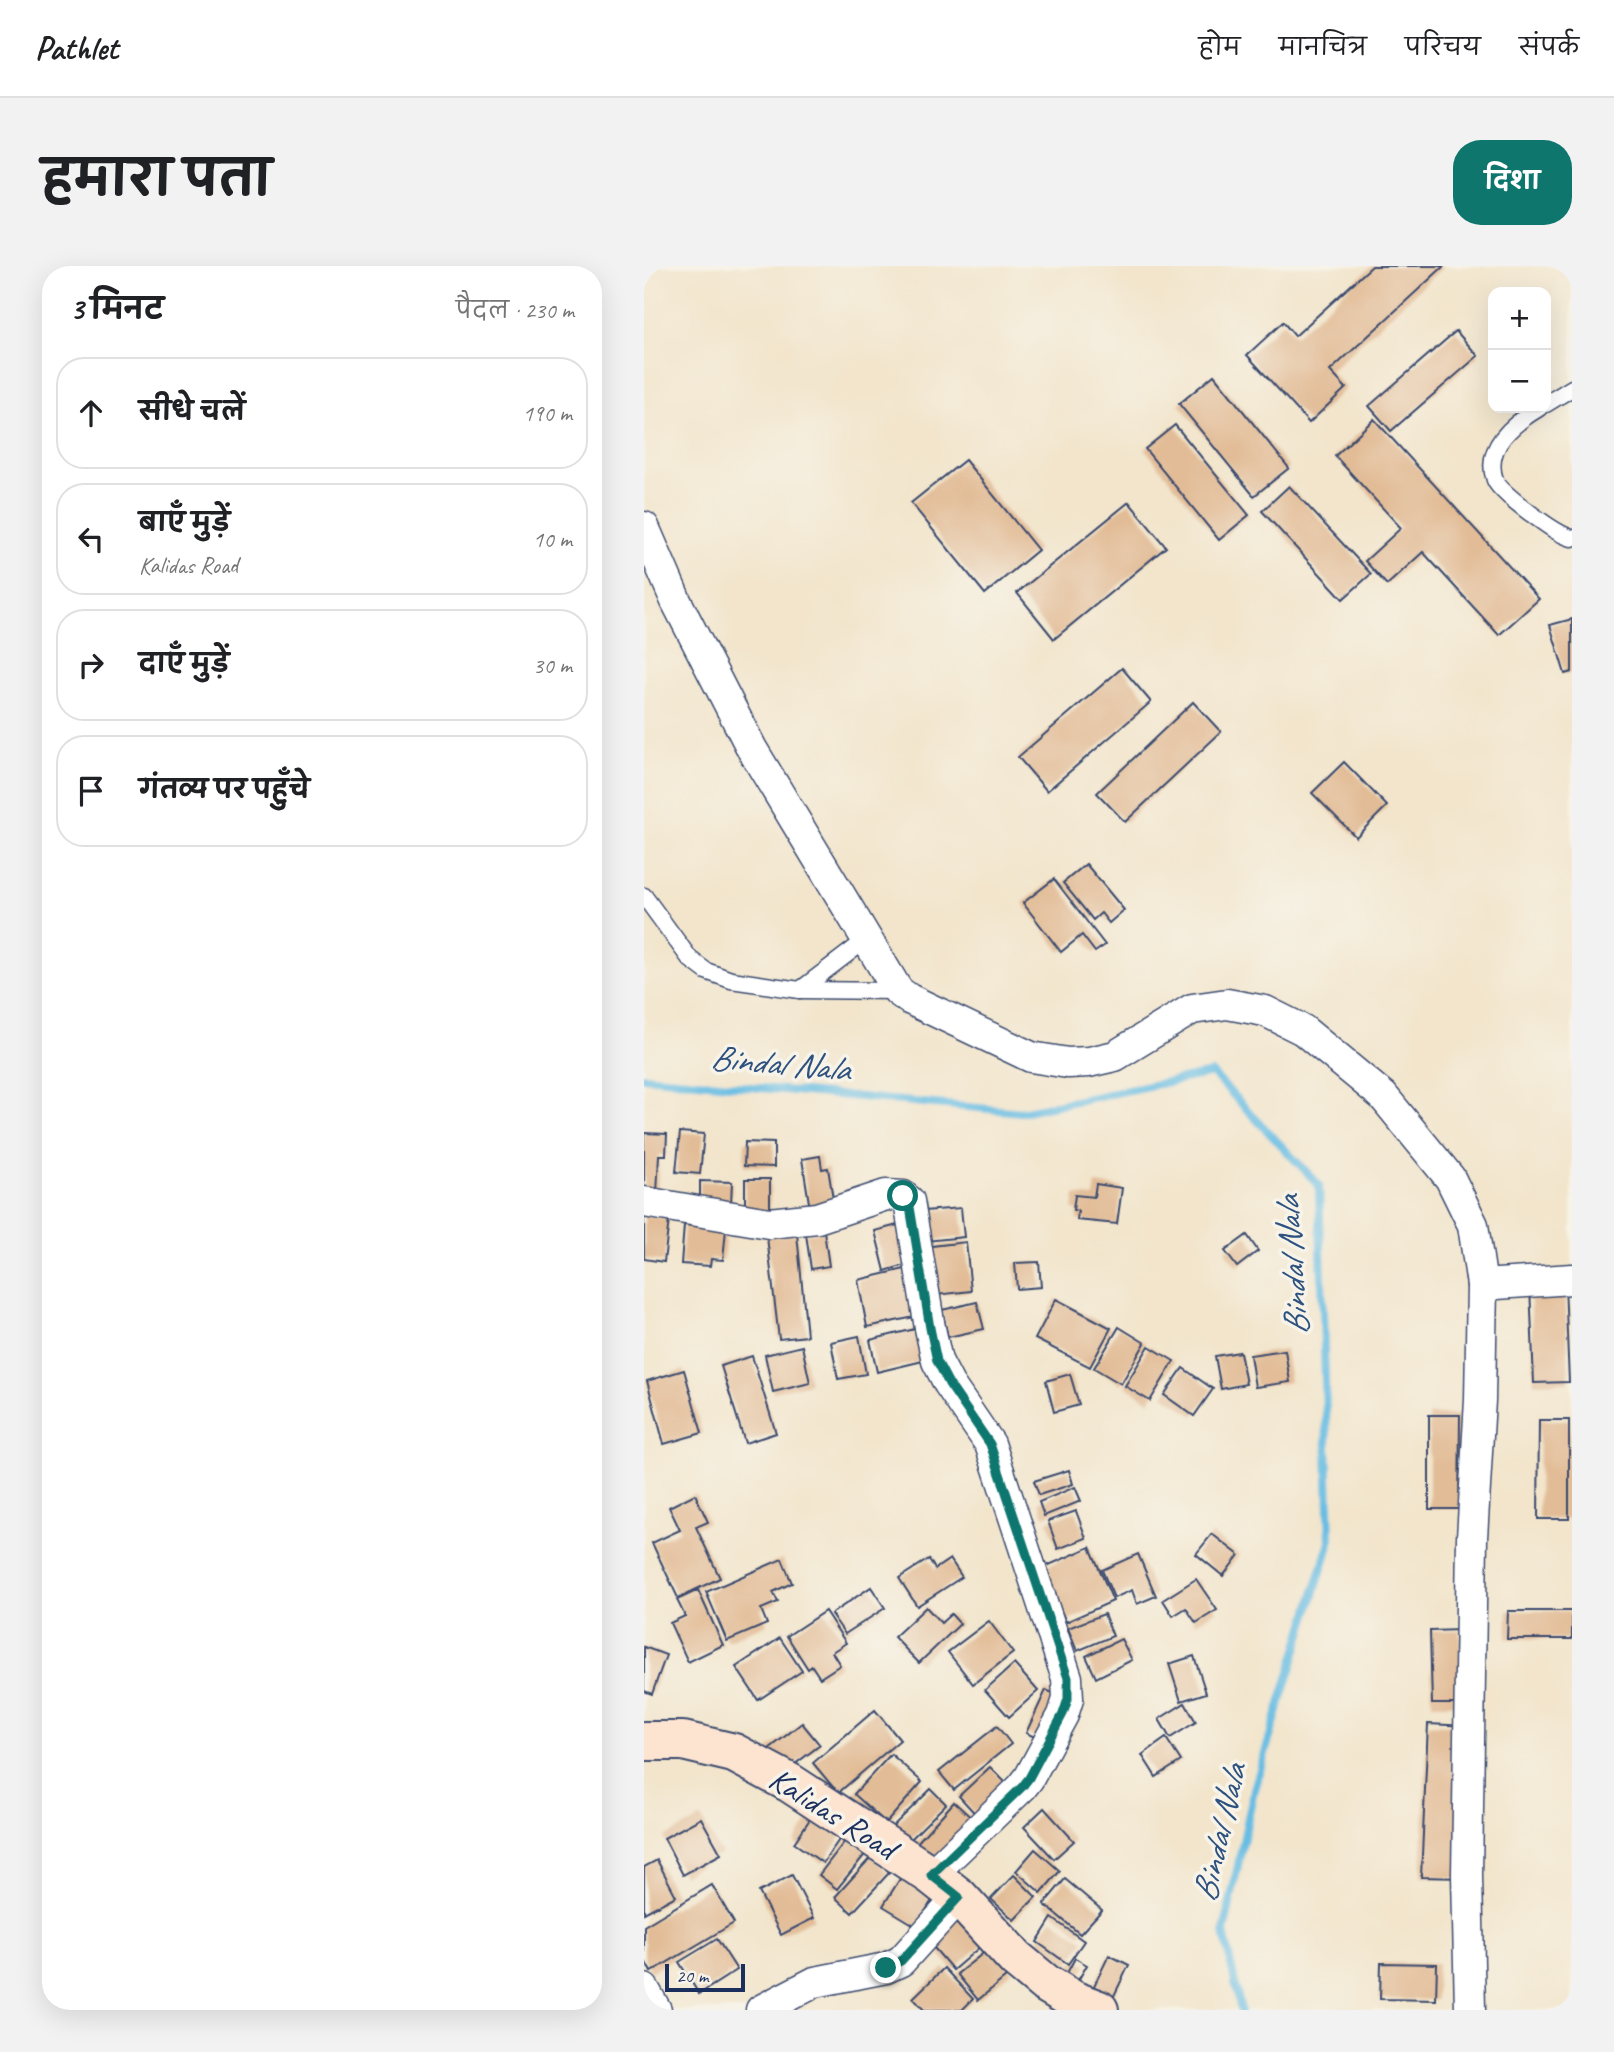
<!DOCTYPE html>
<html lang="hi">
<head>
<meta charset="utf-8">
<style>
	:root { --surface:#fff; --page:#f2f2f2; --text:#202124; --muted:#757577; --line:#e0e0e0; --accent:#0f766e }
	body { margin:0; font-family:Caveat,"Playpen Sans Deva",sans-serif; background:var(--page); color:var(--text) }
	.controls { position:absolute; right:21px; top:21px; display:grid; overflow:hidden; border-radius:14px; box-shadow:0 7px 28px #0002 }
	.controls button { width:63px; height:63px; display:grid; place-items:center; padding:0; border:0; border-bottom:2px solid var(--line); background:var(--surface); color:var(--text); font:35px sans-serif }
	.scale { position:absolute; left:21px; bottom:18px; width:80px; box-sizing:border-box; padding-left:7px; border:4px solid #1b2f5e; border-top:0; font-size:19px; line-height:24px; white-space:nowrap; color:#1b2f5e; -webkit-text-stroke:5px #f7f3e8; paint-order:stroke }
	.stop { position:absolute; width:21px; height:21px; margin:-16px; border:5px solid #0f766e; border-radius:50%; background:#fff }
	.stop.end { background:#0f766e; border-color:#fff; box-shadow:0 2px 7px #0008 }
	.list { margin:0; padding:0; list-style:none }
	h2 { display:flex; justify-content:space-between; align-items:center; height:91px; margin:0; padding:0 28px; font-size:30px }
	h2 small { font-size:23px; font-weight:400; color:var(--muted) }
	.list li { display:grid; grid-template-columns:46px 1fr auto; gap:21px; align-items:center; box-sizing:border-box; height:112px; margin:0 14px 14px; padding:0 14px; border:2px solid var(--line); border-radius:28px }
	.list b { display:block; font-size:26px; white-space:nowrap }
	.list p { margin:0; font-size:23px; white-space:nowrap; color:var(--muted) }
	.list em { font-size:23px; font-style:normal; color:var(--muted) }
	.icon { flex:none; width:38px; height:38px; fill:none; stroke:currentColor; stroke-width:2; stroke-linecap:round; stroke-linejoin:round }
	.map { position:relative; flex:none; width:928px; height:1744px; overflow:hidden; border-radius:28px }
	header { display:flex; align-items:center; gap:42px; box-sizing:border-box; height:98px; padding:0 35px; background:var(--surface); border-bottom:2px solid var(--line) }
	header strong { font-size:33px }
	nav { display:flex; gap:38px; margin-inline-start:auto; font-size:24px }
	.intro { display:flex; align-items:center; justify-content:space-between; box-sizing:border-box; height:168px; padding:0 42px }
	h1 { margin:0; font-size:49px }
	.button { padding:18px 32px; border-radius:28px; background:var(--accent); color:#fff; font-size:24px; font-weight:700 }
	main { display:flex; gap:42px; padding:0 42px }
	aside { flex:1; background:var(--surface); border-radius:28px; box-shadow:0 7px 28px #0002 }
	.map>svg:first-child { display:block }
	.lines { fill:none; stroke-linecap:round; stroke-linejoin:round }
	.stream { stroke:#67bde3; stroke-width:8 }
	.building { fill:#e2bc96 }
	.lane-casing { stroke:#3b4a6e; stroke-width:19 }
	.street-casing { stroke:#3b4a6e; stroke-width:33 }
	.secondary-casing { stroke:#3b4a6e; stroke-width:42 }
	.lane { stroke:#fff; stroke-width:16 }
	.street { stroke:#fff; stroke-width:30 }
	.secondary { stroke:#fde4d1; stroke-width:38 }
	.route { stroke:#0f766e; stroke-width:9 }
	.labels { text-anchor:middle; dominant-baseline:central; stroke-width:7; stroke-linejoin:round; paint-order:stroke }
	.street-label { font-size:33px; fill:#1b2f5e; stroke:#f7f3e8 }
	.water-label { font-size:35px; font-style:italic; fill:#2e527f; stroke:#f7f3e8 }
</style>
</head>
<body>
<header>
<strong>Pathlet</strong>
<nav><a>होम</a><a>मानचित्र</a><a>परिचय</a><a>संपर्क</a></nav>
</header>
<div class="intro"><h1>हमारा पता</h1><a class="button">दिशा</a></div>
<main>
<aside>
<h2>3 मिनट<small>पैदल · 230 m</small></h2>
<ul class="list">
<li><svg class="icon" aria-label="ahead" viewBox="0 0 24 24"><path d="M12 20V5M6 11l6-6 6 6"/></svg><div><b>सीधे चलें</b></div><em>190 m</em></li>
<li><svg class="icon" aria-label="left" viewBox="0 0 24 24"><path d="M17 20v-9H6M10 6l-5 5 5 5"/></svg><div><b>बाएँ मुड़ें</b><p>Kalidas Road</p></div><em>10 m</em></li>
<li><svg class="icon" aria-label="right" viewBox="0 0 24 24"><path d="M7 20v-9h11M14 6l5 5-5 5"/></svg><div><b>दाएँ मुड़ें</b></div><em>30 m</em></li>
<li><svg class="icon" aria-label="arrive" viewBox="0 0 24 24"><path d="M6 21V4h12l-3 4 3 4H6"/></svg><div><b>गंतव्य पर पहुँचे</b></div></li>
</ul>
</aside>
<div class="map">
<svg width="928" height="1744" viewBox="0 0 928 1744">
	<rect width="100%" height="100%" fill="#f7f3e8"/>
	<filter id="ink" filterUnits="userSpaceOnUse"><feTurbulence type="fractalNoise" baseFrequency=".0143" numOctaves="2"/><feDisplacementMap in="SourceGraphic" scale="14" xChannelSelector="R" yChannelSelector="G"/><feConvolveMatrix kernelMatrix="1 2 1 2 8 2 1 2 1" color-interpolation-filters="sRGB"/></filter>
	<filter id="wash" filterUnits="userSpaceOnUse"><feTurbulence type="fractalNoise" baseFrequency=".00686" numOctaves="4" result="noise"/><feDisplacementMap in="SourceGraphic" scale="28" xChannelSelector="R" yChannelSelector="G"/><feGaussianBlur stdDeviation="1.57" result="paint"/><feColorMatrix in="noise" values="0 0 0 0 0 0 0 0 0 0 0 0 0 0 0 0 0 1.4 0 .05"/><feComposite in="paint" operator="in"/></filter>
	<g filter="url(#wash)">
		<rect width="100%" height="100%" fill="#f2e5cc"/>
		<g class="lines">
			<polyline class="stream" points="0,811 377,846 568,807 675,919 686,1276 610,1523 580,1666 597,1744"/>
		</g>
		<g id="blocks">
			<g class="building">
				<polygon points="728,0 800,0 686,105 702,122 665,157 603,89 639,56 651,70"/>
				<polygon points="812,65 834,90 747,165 725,140"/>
				<polygon points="570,109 645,202 610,230 535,138"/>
				<polygon points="730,153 895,333 855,369 779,286 743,319 721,295 757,262 691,190"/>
				<polygon points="531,159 605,249 575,274 501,183"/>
				<polygon points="321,194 394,284 341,328 267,237"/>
				<polygon points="645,220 727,308 699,333 618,245"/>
				<polygon points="485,236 522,281 410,373 373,327"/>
				<polygon points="928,353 928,406 921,408 906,359"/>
				<polygon points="478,402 507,436 403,525 374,491"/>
				<polygon points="549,436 577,466 481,556 453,527"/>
				<polygon points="700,496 743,540 712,571 668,527"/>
				<polygon points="442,598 480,644 465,657 457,647 449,654 419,617"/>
				<polygon points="410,613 461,679 451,686 438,669 417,686 379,637"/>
				<polygon points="36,866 60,868 56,908 32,906"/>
				<polygon points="0,867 23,868 22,889 15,889 13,928 0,927"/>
				<polygon points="101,876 130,877 130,901 100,900"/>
				<polygon points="176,890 178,903 184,902 190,939 166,943 158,893"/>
				<rect x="101" y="913" width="25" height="31"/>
				<polygon points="56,915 88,916 87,938 56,937"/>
				<polygon points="452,918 478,922 473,958 433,954 434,945 429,944 431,929 450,931"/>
				<polygon points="317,942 320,971 282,975 280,945"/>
				<polygon points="0,950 25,953 20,996 0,993"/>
				<polygon points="261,957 271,996 241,1005 231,965"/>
				<polygon points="40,959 82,963 79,994 67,993 66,1000 37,998"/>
				<polygon points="180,965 185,1000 167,1003 162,968"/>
				<polygon points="153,968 163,1070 135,1073 123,971"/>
				<polygon points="603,969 614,985 593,1001 581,985"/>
				<polygon points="322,976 327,1025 292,1029 288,980"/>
				<polygon points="395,996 397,1021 373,1023 371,997"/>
				<polygon points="265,1002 275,1050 223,1061 214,1014"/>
				<polygon points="921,1018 925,1116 890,1117 886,1020"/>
				<polygon points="412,1033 467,1062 446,1101 391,1073"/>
				<polygon points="333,1036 340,1063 304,1071 298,1044"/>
				<polygon points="475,1061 501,1077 477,1118 450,1102"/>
				<polygon points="271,1063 279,1095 233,1106 226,1074"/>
				<polygon points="215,1070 222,1108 194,1113 187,1076"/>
				<polygon points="158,1080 166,1117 129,1126 121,1089"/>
				<polygon points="505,1080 530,1095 506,1135 481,1120"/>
				<polygon points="641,1084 646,1116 611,1121 606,1089"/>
				<polygon points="596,1086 602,1118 577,1123 571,1090"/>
				<polygon points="108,1090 132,1167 101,1177 77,1100"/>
				<polygon points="539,1102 569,1123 550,1150 520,1129"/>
				<polygon points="40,1104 58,1167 20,1178 3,1115"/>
				<polygon points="426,1108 435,1139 410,1146 402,1115"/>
				<polygon points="785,1149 816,1149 815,1243 785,1243"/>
				<polygon points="895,1154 925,1154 925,1253 894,1253"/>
				<polygon points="425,1204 429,1218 395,1229 390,1215"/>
				<polygon points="431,1221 437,1235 400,1250 395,1236"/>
				<polygon points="51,1228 64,1256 52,1261 76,1312 34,1332 8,1277 36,1264 25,1241"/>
				<polygon points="432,1245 442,1272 414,1283 404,1255"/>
				<polygon points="568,1268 595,1289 579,1310 552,1288"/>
				<polygon points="446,1281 469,1335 422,1356 398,1302"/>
				<polygon points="494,1288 512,1330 493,1338 488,1324 470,1332 458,1304"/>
				<polygon points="138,1293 148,1317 129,1326 134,1336 117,1343 123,1358 83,1375 62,1326"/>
				<polygon points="285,1293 291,1303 306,1293 318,1311 273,1340 255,1312"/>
				<polygon points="552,1313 573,1344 552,1357 542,1342 529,1350 519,1334"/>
				<polygon points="227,1321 241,1342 201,1368 187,1348"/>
				<polygon points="54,1324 79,1379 44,1396 26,1357 41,1350 33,1334"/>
				<polygon points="282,1341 297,1357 307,1348 316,1358 275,1397 250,1371"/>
				<polygon points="181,1345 202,1377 188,1386 196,1399 176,1412 168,1400 164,1403 143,1370"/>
				<polygon points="864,1345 928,1345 928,1373 863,1373"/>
				<polygon points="460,1348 469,1370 433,1385 424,1362"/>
				<polygon points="345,1355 369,1387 329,1418 304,1386"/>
				<polygon points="816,1364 818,1438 788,1438 786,1365"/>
				<polygon points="136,1372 158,1405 114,1434 92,1401"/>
				<polygon points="477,1373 488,1394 452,1412 442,1390"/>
				<polygon points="0,1381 22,1389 8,1428 0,1425"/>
				<polygon points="550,1390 562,1427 537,1435 525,1398"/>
				<polygon points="370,1398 394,1425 365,1451 341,1424"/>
				<polygon points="402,1424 418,1432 397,1474 382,1467"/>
				<polygon points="541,1437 552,1456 526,1472 515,1453"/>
				<polygon points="231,1444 256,1474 194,1527 169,1497"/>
				<polygon points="158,1457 176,1479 142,1505 125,1483"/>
				<polygon points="784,1458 824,1460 818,1612 777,1611"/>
				<polygon points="353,1460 367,1478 310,1524 295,1506"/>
				<polygon points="522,1472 537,1495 512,1511 498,1489"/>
				<polygon points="247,1488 278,1516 242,1557 210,1528"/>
				<polygon points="346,1501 368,1523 336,1553 315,1530"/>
				<polygon points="287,1523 302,1538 262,1578 247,1562"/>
				<polygon points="310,1536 331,1555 294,1597 272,1578"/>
				<polygon points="400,1542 430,1575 410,1593 380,1561"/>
				<polygon points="172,1544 201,1565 179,1597 150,1577"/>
				<polygon points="57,1552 77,1588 39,1609 20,1572"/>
				<polygon points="204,1571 223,1586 193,1623 175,1609"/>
				<polygon points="391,1583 416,1605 397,1627 372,1605"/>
				<polygon points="228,1590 245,1607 208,1647 191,1631"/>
				<polygon points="13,1594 32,1630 0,1647 0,1601"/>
				<polygon points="259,1608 292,1628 272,1660 239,1640"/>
				<polygon points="148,1609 170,1652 137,1669 115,1626"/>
				<polygon points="370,1609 392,1631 370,1654 347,1633"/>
				<polygon points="421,1613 458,1644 436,1668 400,1638"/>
				<polygon points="68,1619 90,1657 7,1706 0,1693 0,1660"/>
				<polygon points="320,1646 344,1674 309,1704 285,1676"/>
				<polygon points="408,1652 440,1675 424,1698 393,1676"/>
				<polygon points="73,1673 93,1704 55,1728 35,1696"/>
				<polygon points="352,1677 368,1706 334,1734 313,1708"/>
				<polygon points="465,1689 485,1699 467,1736 447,1726"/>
				<polygon points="431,1692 443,1699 432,1718 421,1711"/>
				<polygon points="737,1697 793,1698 792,1734 736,1733"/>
				<polygon points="300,1702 329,1733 318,1744 280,1744 269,1732"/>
			</g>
		</g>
	</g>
	<g filter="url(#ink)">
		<use href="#blocks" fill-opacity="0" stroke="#3b4a6e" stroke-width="2"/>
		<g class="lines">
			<g class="lane-casing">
				<g id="lane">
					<polyline points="902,138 928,122"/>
					<path d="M895,142C870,157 839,181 851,214C855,224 877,240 886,247C899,256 913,268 928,272"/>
					<polyline points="0,630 46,693 62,705 87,714 156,724 254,725"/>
					<polyline points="156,724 223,673"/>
				</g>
			</g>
			<g class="street-casing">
				<g id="street">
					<polyline points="0,261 32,335 108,483 254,725 265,733 387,791 424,797 445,796 471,790 548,743 583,738 621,745 659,764 739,830 806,912 829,959 838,1019 836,1134 828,1272 823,1609 826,1744"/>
					<polyline points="0,936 125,957 173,952 242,929 259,930 265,935 286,1062 293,1095 305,1118 346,1178 423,1412 424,1433 419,1449 385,1512 378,1521 287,1609"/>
					<polyline points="838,1019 928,1013"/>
					<polyline points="0,1723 12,1744"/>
					<polyline points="117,1744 171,1716 242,1702 257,1695 315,1631"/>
				</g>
			</g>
			<g class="secondary-casing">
				<polyline id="secondary" points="0,1475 39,1475 90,1487 146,1517 287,1609 315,1631 372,1693 401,1717 431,1735 455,1744"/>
			</g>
			<use href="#lane" class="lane"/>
			<use href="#street" class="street"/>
			<use href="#secondary" class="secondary"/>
		</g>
	</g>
	<g class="lines" filter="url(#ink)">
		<polyline class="route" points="242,1702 257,1695 315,1631 287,1609 378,1521 385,1512 419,1448 424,1433 424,1412 346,1178 305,1118 293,1095 286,1062 265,935 259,930"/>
	</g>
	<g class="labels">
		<g class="street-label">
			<text transform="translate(189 1547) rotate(32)">Kalidas Road</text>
		</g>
		<g class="water-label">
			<text transform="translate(136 797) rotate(5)">Bindal Nala</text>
			<text transform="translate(648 1000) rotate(-94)">Bindal Nala</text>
			<text transform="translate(575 1567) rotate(-77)">Bindal Nala</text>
		</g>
	</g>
</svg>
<div class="controls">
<button>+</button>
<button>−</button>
</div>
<div class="scale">20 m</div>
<div class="stop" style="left:259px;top:930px"></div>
<div class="stop end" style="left:242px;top:1702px"></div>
</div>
</main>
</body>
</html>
